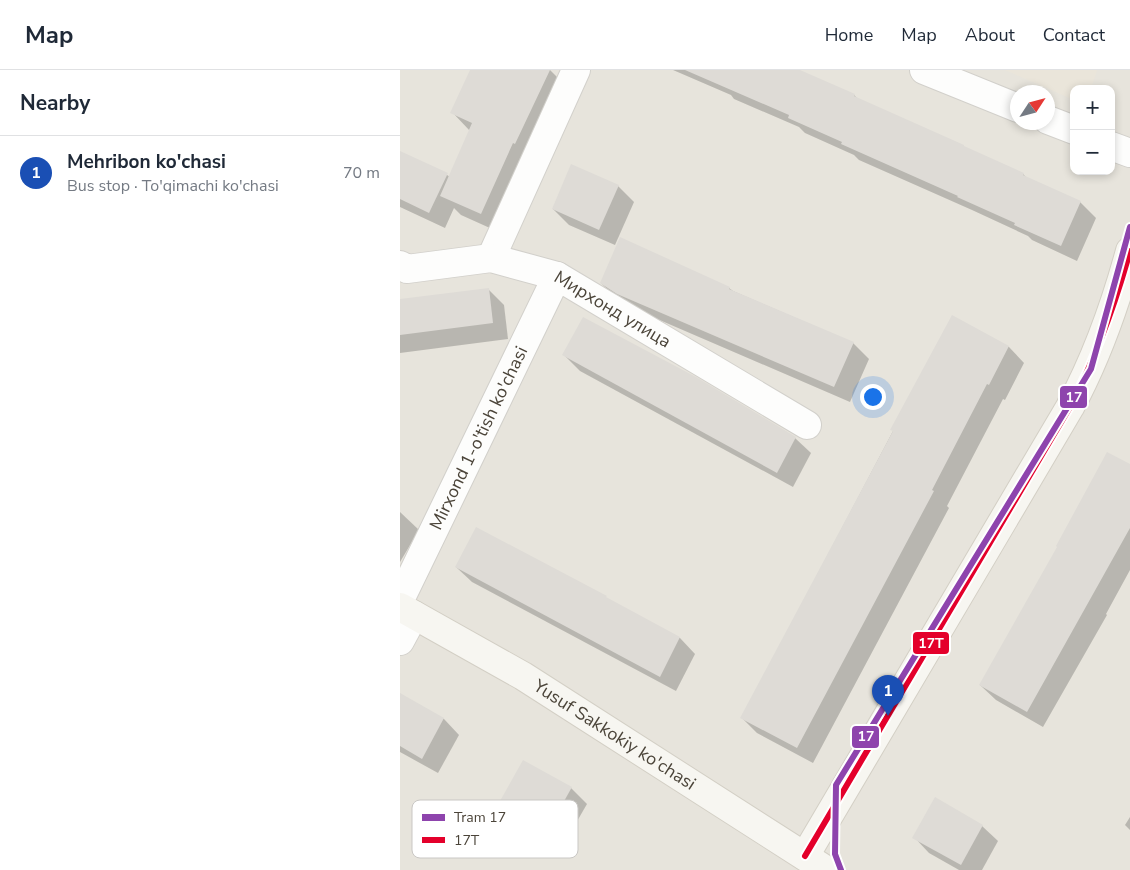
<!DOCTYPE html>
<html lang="en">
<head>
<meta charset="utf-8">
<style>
	:root { --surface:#fff; --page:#f6f6f7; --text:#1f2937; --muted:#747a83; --line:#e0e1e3; --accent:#d93025 }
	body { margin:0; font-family:"Nunito Sans",sans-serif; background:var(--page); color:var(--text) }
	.controls { position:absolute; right:15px; top:15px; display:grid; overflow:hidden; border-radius:10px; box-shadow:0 2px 8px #0003 }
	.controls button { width:45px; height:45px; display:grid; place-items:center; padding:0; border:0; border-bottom:1px solid var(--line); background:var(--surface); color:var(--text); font:25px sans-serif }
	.compass { position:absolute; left:610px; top:15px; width:45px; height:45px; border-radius:50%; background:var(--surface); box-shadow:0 2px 8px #0003; rotate:54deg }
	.you { position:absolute; left:472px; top:326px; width:18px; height:18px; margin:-12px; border:4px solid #fff; border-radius:50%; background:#1a73e8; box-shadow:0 0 0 8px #1a73e833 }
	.badge { display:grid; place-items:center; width:32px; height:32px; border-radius:50%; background:var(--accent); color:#fff; font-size:16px; font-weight:700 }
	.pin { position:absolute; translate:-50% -41px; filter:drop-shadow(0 1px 2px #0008) }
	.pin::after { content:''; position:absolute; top:26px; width:18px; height:15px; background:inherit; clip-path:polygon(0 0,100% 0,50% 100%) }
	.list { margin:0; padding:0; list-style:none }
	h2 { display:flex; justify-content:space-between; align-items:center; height:65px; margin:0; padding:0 20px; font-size:21px }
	h2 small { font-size:16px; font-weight:400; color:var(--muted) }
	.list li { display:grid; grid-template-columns:32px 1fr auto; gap:15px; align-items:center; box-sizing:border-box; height:75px; padding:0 20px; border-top:1px solid var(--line) }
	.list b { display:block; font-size:19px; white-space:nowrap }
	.list p { margin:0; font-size:16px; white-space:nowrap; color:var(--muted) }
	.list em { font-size:16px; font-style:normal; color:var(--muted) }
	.map { position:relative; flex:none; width:730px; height:800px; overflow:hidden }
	header { display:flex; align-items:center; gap:30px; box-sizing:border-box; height:70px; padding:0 25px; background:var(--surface); border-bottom:1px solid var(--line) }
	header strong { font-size:24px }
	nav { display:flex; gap:28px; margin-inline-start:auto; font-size:18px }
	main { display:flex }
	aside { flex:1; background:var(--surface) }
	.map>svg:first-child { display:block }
	.residential { fill:#e7e4dc; fill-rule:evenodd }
	.education { fill:#eae5da }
	.shadow { fill:#0003 }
	.building { fill:#dedbd6 }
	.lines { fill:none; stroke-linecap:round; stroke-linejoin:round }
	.minor-casing { stroke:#d2d0cb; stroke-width:30 }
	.secondary-casing { stroke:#d3cfc5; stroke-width:30 }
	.minor { stroke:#fdfdfc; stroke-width:28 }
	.secondary { stroke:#f7f6f1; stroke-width:28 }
	.bus-1-casing { stroke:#fff; stroke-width:10 }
	.bus-1 { stroke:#e4002b; stroke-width:6 }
	.tram-1-casing { stroke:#fff; stroke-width:10 }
	.tram-1 { stroke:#8e44ad; stroke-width:6 }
	.labels { text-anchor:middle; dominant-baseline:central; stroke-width:4; stroke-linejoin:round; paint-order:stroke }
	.street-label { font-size:18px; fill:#4b4439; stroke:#fff }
	.key { fill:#fff; stroke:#c9c7c4; stroke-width:1 }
	.key-label { font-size:14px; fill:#4b4439 }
	.line-badge { stroke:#fff; stroke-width:2 }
	.badge-label { font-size:14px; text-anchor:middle; font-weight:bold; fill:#fff }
</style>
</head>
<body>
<header>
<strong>Map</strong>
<nav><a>Home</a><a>Map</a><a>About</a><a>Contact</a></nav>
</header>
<main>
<aside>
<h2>Nearby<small></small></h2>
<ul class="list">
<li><span class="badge" style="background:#1a4fb4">1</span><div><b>Mehribon ko'chasi</b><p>Bus stop · To'qimachi ko'chasi</p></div><em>70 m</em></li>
</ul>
</aside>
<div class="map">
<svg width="730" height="800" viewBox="0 0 730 800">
	<rect width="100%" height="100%" fill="#f4f2ee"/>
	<path class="residential" d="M0,0H730V800H0ZM674,19H711V101H674ZM618,22H648V52H618Z"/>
	<polygon class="education" points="605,0 697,0 691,19 674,19 674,30"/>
	<g class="shadow">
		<polygon points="72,0 150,0 170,20 101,163 61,145 54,138 45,158 0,137 0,85 47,105 50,107 70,61 52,42"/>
		<polygon points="273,0 397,0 454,25 458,29 623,104 628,109 680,132 696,148 677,191 632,170 628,166 572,140 459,90 454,85 405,63 399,57 334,29 331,25"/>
		<polygon points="218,116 234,132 215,175 169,155 153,139"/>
		<polygon points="201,213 329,218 333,221 453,273 469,289 450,332 234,239 217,229"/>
		<polygon points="88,219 104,235 108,269 0,283 0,230"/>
		<polygon points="553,247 609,277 624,293 605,330 603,329 547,436 549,438 413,693 357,663 342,648"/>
		<polygon points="164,285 395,368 411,383 393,417 180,301"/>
		<polygon points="730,396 730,500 706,544 707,545 643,657 596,630 580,615"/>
		<polygon points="0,442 19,460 0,492"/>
		<polygon points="56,497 209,530 280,568 295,584 276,621 72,512"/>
		<polygon points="0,624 44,649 59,665 38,703 0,682"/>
		<polygon points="171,718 187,734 165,772 118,746 102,731"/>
		<polygon points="730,747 730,760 725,755"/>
		<polygon points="582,756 598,771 582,800 559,800 529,783 514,767"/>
	</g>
	<g class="building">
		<polygon points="70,0 150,0 115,74 113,73 81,144 40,126 72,53 50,43"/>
		<polygon points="285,0 400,0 455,24 454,26 564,75 564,76 624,103 623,105 681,131 661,176 614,155 615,153 557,127 558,126 441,74 442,72 388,48 389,45"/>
		<polygon points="0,81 48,103 29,143 0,129"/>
		<polygon points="171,94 219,115 199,160 152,139"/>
		<polygon points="220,167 330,217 329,219 454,272 434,317 217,224 200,213"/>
		<polygon points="89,218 93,253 0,265 0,229"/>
		<polygon points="552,245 609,276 589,315 587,314 532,420 534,421 397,678 340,648 493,361 490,360"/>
		<polygon points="183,247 296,307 396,367 377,403 162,285"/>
		<polygon points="707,382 730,394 730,458 627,642 579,615 657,477 656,476"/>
		<polygon points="76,457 207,526 206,527 280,567 260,607 55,497"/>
		<polygon points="0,623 44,648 22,689 0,676"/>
		<polygon points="123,690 172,717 149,758 100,731"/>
		<polygon points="535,727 583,755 561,795 512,768"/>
	</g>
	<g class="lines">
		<g class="minor-casing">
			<g id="minor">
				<polyline points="524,0 618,38"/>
				<polyline points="648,50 674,60"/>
				<polyline points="711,76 730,83"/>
				<polyline points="91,188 176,0"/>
				<path id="s1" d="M0,195L7,199L91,188L157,206L407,355"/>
				<path id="s2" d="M0,530L157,206"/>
				<polyline points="0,571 14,545"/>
			</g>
		</g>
		<g class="secondary-casing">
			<g id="secondary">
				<path id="s3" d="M0,537L123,606L426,800"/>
				<path d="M405,786L670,337C697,287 715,236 730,181"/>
			</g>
		</g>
		<use href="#minor" class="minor"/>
		<use href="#secondary" class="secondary"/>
		<g class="bus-1-casing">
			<path id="bus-1" d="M405,786L670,337C696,287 715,235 730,181"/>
		</g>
		<use href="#bus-1" class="bus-1"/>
		<g class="tram-1-casing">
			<polyline id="tram-1" points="441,800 435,784 436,715 691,299 730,157"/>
		</g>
		<use href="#tram-1" class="tram-1"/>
	</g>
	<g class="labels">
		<g class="street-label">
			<text stroke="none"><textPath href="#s1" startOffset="226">Мирхонд улица</textPath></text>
			<text stroke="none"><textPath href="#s2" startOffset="180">Mirxond 1-o'tish ko'chasi</textPath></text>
			<text stroke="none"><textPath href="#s3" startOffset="250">Yusuf Sakkokiy ko'chasi</textPath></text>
		</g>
	</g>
	<rect x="12" y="730" width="166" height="58" rx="8" class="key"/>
	<rect x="22" y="744" width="23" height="7" fill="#8e44ad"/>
	<rect x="22" y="767" width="23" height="6" fill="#e4002b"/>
	<g class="key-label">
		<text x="54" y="752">Tram 17</text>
		<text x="54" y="775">17T</text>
	</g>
	<g class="line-badge">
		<rect x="659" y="315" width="29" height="24" rx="5" fill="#8e44ad"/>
		<rect x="512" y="561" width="38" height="24" rx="5" fill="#e4002b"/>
		<rect x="451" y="655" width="29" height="24" rx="5" fill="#8e44ad"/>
	</g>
	<g class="badge-label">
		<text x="674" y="332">17</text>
		<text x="531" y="578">17T</text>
		<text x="466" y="671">17</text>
	</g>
</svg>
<div class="controls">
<button>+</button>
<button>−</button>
</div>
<svg class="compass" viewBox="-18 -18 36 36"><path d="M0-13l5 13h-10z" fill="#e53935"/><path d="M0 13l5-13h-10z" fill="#747a83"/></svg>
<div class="you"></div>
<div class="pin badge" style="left:488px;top:646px;background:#1a4fb4">1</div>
</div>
</main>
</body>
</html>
